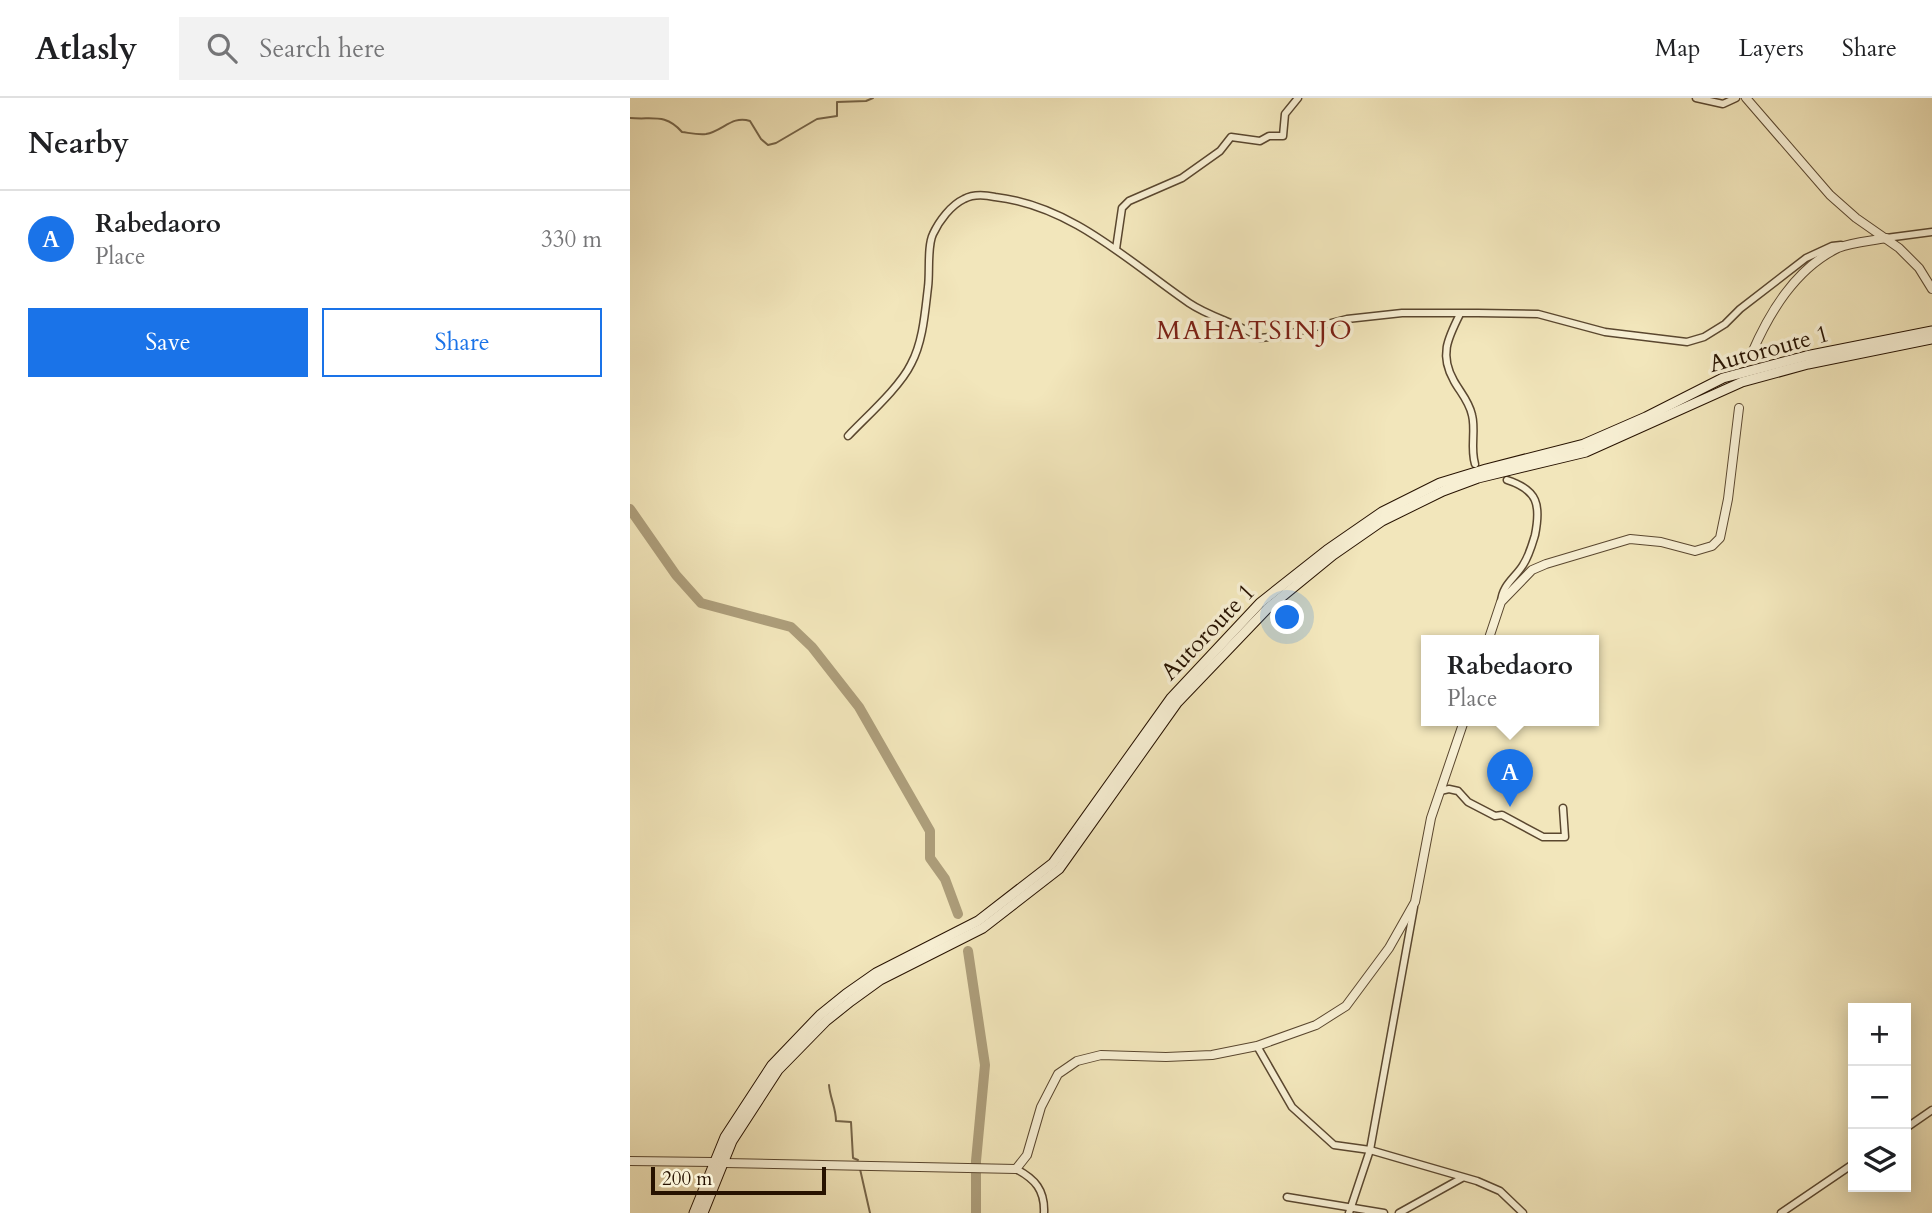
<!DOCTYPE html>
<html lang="en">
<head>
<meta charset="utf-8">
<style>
	:root { --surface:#fff; --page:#f2f2f2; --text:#202124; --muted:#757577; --line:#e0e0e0; --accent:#1a73e8 }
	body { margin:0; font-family:Cardo,serif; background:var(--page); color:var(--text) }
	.controls { position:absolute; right:21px; bottom:21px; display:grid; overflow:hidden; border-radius:0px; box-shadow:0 4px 18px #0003 }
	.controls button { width:63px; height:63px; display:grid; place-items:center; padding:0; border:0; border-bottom:2px solid var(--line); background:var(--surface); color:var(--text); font:35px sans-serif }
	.scale { position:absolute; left:21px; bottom:18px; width:175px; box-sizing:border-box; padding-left:7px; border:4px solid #271200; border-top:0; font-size:19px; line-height:24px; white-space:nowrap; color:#271200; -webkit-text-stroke:5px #f7efd3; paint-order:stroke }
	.you { position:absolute; left:658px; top:520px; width:24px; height:24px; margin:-18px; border:5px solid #fff; border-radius:50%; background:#1a73e8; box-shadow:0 0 0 10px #1a73e833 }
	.badge { display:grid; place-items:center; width:46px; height:46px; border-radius:50%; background:var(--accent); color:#fff; font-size:23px; font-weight:700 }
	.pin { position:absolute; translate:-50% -58px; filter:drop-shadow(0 2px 4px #0008) }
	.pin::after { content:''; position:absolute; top:37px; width:24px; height:21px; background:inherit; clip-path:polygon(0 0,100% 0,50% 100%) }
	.popup { position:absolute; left:791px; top:537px; width:178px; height:91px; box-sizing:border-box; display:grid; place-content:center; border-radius:0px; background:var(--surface); filter:drop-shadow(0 2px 5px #0005); font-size:23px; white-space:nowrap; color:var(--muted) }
	.popup b { font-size:26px; color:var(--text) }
	.popup::after { content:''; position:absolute; left:50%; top:100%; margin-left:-14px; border:14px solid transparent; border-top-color:var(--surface) }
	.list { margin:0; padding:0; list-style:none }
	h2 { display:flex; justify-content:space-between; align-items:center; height:91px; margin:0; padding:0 28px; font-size:30px }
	h2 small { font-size:23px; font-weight:400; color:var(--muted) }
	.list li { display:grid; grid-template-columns:46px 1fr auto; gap:21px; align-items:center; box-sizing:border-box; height:98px; padding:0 28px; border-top:2px solid var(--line) }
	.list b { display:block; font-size:26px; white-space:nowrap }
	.list p { margin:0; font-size:23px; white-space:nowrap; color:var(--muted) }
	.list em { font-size:23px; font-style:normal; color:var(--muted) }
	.actions { display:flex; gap:14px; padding:21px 28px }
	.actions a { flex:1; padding:16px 0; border:2px solid var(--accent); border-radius:0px; text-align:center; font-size:24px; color:var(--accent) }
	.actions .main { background:var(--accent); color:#fff }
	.icon { flex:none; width:38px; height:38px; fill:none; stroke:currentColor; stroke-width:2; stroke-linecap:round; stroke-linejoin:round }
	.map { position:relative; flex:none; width:1302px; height:1115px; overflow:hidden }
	header { display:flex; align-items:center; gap:42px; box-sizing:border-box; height:98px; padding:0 35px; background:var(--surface); border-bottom:2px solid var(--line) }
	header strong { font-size:33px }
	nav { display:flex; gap:38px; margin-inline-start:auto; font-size:24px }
	.search { width:490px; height:63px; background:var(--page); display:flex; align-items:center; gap:18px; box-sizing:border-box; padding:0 24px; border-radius:0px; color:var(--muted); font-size:26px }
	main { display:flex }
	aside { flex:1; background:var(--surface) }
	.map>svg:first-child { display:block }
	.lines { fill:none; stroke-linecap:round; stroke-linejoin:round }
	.stream { stroke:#77664a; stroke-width:2 }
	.river { stroke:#ad9e7b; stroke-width:10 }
	.minor-casing { stroke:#5a472f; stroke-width:9 }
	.tertiary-casing { stroke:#5a472f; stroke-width:10 }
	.secondary-casing { stroke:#271200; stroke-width:11 }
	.minor { stroke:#f7efd3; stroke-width:6 }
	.tertiary { stroke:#f7efd3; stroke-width:8 }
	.secondary { stroke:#f7efd3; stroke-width:9 }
	.labels { text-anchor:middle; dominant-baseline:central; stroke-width:7; stroke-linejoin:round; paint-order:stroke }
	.street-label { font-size:24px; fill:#271200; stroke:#f7efd3 }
	.neighbourhood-label { font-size:26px; letter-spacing:2px; fill:#7a1f14; stroke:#f7efd3 }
</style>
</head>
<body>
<header>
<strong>Atlasly</strong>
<div class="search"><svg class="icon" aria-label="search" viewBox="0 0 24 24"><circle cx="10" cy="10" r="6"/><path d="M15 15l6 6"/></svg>Search here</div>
<nav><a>Map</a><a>Layers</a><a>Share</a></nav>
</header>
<main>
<aside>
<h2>Nearby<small></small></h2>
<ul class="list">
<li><span class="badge">A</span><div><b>Rabedaoro</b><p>Place</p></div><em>330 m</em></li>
</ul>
<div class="actions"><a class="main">Save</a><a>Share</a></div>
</aside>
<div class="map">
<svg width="1302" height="1115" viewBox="0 0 1302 1115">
	<rect width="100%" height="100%" fill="#f2e6bb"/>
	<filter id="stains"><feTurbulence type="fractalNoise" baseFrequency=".00286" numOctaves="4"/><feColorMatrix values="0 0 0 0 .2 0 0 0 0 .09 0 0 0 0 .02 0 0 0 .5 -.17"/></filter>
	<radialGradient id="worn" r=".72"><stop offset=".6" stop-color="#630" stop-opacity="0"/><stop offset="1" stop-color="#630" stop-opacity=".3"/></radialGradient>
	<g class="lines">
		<g class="stream">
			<path d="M0,20C23,22 35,15 52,34C60,35 68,37 76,36C93,33 102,17 120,23L131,41L138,47L146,45L187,21L207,18V4L236,3L243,0"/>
			<path d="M199,987C200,1000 206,1010 206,1023L221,1024L223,1060L228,1062"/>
			<polyline points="230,1071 240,1115"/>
		</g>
		<g class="river">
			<polyline points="0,411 46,477 71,505 161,529 182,549 229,609 300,733 300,760 315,781 328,816"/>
			<polyline points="338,853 355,967 346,1063 346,1115"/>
		</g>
		<g class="minor-casing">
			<g id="minor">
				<polyline points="1066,0 1093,6 1106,0"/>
				<polyline points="1256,140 1302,134"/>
				<polyline points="486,151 492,110 499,103 552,80 590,53 601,39 630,43 639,38 653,38 655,16 668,0"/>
				<path d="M830,216C818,240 809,257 824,283C830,294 839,303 842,317C846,333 840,349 845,366"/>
				<path d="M218,338C236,319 270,289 281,266C293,244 295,214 298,189C300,175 297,148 303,136C309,123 321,107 334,101C343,96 356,97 365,99C442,108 498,163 559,205C581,220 608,225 630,240L650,238L717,221L772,215H848L908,216L975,234L1057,244L1074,239L1095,226L1110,211L1176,160L1202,148L1211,147"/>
				<path d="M871,504C872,487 885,480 893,467C899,458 902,447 905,437C911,407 908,392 877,382"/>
				<polyline points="810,693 819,691 828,693 838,704 865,718 872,717 913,739 935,739 933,710"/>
				<polyline points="627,948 662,1009 704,1047 740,1052 847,1083 870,1093 893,1115"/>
				<polyline points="1276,1030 1302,1012"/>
				<path d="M386,1071C405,1081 415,1092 414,1115"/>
				<polyline points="657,1099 754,1115"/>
				<polyline points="719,1115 740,1052 784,809"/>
				<polyline points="769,1115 832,1080"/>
				<polyline points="1151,1115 1223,1066"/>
			</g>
		</g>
		<g class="tertiary-casing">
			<g id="tertiary">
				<polyline points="1116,0 1200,97 1226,120 1269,150 1289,170 1302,191"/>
				<path d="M1121,257C1139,215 1165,171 1208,150C1222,144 1241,143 1256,140"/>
				<polyline points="858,543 871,504 902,472 916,466 1000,441 1031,444 1065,453 1082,448 1090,440 1098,401 1109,310"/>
				<polyline points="0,1063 82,1064"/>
				<polyline points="95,1065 386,1071 397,1057 411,1009 428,976 447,963 471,957 536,959 582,957 627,948 686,927 716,908 759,850 785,804 801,720 834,623"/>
			</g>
		</g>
		<g class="secondary-casing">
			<g id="secondary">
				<polyline points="64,1115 95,1039 142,967 190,917 216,896 246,875 348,823 423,765 541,600 630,505 697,452 752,414 810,385 856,371 954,346 1016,319 1093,280 1176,258 1302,233"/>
				<polyline points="73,1115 102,1043 148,972 196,923 221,903 250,882 353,830 429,771 547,605 637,511 703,457 752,423 813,393 848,380 956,354 1112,284 1178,266 1302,241"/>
			</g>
		</g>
		<use href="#minor" class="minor"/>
		<use href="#tertiary" class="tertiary"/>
		<use href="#secondary" class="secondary"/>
	</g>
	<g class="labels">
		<g class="street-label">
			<text transform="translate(1139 251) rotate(-15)">Autoroute 1</text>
			<text transform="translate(578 534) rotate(-46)">Autoroute 1</text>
		</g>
		<g class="neighbourhood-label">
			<text x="625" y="232">MAHATSINJO</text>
		</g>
	</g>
	<rect width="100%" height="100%" filter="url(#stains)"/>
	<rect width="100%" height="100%" fill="url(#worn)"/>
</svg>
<div class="controls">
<button>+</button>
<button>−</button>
<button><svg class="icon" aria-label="layers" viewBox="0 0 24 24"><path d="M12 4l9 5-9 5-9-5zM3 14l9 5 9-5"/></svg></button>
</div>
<div class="scale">200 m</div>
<div class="you"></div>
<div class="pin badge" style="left:880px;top:709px">A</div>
<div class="popup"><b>Rabedaoro</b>Place</div>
</div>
</main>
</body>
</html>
